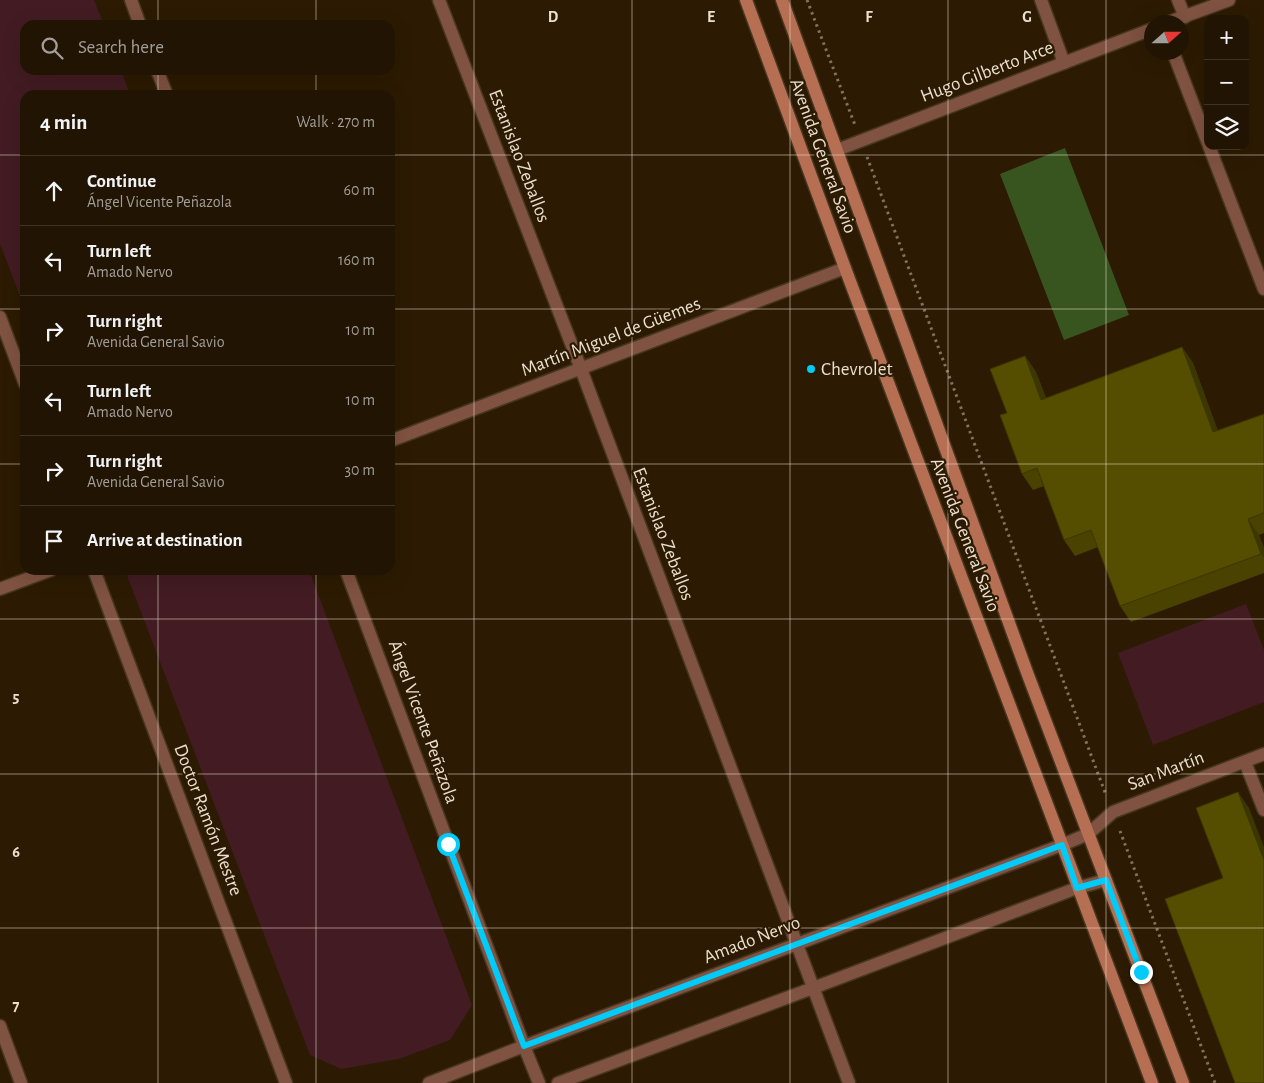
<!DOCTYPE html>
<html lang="en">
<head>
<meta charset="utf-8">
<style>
	:root { --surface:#211402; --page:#291d0c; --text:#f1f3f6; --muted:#a29e99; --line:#3e3324 }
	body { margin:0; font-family:"Alegreya Sans",sans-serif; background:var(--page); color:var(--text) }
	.controls { position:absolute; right:15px; top:15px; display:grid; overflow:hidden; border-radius:10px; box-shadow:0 5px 20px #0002 }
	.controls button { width:45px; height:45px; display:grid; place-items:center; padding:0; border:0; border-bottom:1px solid var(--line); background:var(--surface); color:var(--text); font:25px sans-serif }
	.compass { position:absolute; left:1144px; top:15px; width:45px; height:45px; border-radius:50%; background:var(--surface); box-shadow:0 5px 20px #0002; rotate:69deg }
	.stop { position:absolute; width:15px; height:15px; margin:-11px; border:4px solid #01cbf9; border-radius:50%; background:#fff }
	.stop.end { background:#01cbf9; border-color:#fff; box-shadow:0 1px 5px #0008 }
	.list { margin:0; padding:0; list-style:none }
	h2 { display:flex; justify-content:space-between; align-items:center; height:65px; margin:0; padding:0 20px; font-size:21px }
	h2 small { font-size:16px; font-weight:400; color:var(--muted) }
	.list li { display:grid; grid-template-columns:32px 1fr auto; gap:15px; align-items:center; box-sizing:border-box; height:70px; padding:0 20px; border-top:1px solid var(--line) }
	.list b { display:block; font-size:19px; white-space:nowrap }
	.list p { margin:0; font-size:16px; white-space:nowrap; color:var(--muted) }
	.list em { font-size:16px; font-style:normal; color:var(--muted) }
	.icon { flex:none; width:28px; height:28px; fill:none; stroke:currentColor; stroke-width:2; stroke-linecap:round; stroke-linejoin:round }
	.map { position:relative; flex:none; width:1264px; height:1083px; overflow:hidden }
	.search { position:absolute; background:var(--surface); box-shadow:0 5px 20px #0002; left:20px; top:20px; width:375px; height:55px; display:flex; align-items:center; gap:12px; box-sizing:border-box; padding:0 18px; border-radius:15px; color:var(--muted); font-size:19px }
	.panel { position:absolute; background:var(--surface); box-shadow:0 5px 20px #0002; left:20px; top:90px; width:375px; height:485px; border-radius:15px }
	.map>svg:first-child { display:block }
	.green { fill:#421c22 }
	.water { fill:#39551f }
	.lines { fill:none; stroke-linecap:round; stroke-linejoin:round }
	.minor-casing { stroke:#47361f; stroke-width:15 }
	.secondary-casing { stroke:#47361f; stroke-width:15 }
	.path { stroke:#81725d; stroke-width:3; stroke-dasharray:2.5 4; stroke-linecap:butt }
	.minor { stroke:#7f5241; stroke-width:12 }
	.secondary { stroke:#b66f52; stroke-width:12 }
	.wall { fill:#494200 }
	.shaded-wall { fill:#3c3600 }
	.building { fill:#554d00; stroke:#3c3600 }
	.route { stroke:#01cbf9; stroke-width:6 }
	.grid { fill:none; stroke:#ebdfd0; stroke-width:1; stroke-opacity:0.55 }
	.poi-dot { fill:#01cbf9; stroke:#2c1b02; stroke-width:2 }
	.labels { text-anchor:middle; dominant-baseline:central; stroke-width:4.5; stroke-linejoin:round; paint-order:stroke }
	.street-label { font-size:19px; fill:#ebdfd0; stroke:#2c1b02 }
	.poi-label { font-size:19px; fill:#ebdfd0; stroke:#2c1b02; text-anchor:start }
	.grid-label { font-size:16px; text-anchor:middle; font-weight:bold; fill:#ebdfd0; stroke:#2c1b02; stroke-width:4.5; stroke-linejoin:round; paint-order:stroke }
</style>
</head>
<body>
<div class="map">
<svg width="1264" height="1083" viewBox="0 0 1264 1083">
	<rect width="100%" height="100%" fill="#2c1b02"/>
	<g class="green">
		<polygon points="0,0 94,0 104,25 25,25 25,70 121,70 130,95 25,95 25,309 0,244"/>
		<polygon points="125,570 309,570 472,1005 450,1040 399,1059 341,1069 310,1055"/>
		<polygon points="1246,604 1264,650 1264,702 1153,745 1118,653"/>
	</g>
	<polygon class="water" points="1065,148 1129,315 1064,340 1000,174"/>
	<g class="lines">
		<g class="minor-casing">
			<g id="minor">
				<polyline points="131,0 140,25"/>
				<polyline points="439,0 581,369 849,1083"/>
				<polyline points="1041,0 1064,63"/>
				<polyline points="1178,0 1185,17"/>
				<polyline points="1169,22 1229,0"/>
				<polyline points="1173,52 1208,143"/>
				<polyline points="157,70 167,95"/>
				<polyline points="1209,146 1264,289"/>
				<polyline points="837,150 1152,29"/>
				<polyline points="0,317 25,384"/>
				<polyline points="390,441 845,268"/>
				<polyline points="94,570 286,1083"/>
				<polyline points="346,570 524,1046 539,1083"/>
				<polyline points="0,589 51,570"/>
				<polyline points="1245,762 1264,810"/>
				<polyline points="0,1026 21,1083"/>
				<polyline points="429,1083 524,1046 1062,845 1088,834 1113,812 1264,754"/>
				<polyline points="558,1083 813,988 1077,888 1106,880"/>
			</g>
		</g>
		<g class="secondary-casing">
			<g id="secondary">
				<polyline points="746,0 845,268 1152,1083"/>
				<polyline points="782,0 1028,675 1183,1083"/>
			</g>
		</g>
		<g class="path">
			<polyline points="807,0 855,125"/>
			<polyline points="867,157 1106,795"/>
			<polyline points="1120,831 1215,1083"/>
		</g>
		<use href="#minor" class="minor"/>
		<use href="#secondary" class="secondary"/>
	</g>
	<polygon class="wall" points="1182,347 1193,363 1218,431 1264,414 1264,533 1259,535 1264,548 1264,573 1131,622 1120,606 1098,547 1075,556 1064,540 1044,486 1033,490 1022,474 1007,413 1025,356 1036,372 1046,398"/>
	<g class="shaded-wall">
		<polygon points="1182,347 1193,363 1224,448 1213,432"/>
		<polygon points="1025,356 1036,372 1052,416 1041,400"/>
		<polygon points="1248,519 1259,535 1264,548 1264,558 1261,554"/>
		<polygon points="1238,792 1249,808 1264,847 1264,860"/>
	</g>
	<g class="building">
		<polygon points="1182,347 1213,432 1264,414 1264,513 1248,519 1261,554 1120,606 1091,530 1064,540 1037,468 1022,474 1000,415 1007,413 990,369 1025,356 1041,400"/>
		<polygon points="1238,792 1264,860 1264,1083 1235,1083 1165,899 1223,878 1196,808"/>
	</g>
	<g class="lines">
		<polyline class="route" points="448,844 524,1046 1062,845 1077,888 1106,880 1141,972"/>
	</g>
	<path class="grid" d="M158,0V25M316,0V25M474,0V1083M632,0V1083M790,0V1083M948,0V1083M1106,0V1083M158,70V95M316,70V95M0,155H25M390,155H1264M0,309H25M390,309H1264M0,464H25M390,464H1264M158,570V1083M316,570V1083M0,619H1264M0,774H1264M0,928H1264"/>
	<circle class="poi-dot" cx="811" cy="369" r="5"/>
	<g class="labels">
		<g class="street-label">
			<text transform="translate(987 72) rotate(-21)">Hugo Gilberto Arce</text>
			<text transform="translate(519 156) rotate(69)">Estanislao Zeballos</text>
			<text transform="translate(823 156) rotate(70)">Avenida General Savio</text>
			<text transform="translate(611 337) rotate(-21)">Martín Miguel de Güemes</text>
			<text transform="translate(663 534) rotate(69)">Estanislao Zeballos</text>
			<text transform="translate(965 535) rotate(69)">Avenida General Savio</text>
			<text transform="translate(423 722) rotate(70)">Ángel Vicente Peñazola</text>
			<text transform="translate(1166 771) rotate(-21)">San Martín</text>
			<text transform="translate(208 820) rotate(69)">Doctor Ramón Mestre</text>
			<text transform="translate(752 940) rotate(-21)">Amado Nervo</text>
		</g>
		<g class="poi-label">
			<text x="821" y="369">Chevrolet</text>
		</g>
	</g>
	<g class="grid-label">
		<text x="553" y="22">D</text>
		<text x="711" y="22">E</text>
		<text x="869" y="22">F</text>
		<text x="1027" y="22">G</text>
		<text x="16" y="702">5</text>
		<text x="16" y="857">6</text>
		<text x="16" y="1011">7</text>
	</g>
</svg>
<div class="controls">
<button>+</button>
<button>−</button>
<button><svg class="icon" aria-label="layers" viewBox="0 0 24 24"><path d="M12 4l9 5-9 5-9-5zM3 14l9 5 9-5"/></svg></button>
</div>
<svg class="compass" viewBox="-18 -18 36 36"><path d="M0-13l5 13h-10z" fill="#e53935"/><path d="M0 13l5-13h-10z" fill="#a29e99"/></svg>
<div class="stop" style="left:448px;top:844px"></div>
<div class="stop end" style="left:1141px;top:972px"></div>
<div class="search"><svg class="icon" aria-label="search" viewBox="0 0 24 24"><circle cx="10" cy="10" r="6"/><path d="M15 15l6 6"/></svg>Search here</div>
<section class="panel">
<h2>4 min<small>Walk · 270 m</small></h2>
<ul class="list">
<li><svg class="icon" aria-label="ahead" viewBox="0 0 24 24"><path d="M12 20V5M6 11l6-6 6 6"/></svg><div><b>Continue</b><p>Ángel Vicente Peñazola</p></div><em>60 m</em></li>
<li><svg class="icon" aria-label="left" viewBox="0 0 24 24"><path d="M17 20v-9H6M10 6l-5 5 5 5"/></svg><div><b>Turn left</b><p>Amado Nervo</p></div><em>160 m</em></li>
<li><svg class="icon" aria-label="right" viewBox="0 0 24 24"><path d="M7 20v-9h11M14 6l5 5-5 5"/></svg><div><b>Turn right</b><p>Avenida General Savio</p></div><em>10 m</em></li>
<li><svg class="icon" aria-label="left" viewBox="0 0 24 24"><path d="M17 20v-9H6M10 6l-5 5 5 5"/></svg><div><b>Turn left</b><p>Amado Nervo</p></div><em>10 m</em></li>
<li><svg class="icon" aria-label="right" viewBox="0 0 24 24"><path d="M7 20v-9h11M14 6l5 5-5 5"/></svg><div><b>Turn right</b><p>Avenida General Savio</p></div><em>30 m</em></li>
<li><svg class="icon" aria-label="arrive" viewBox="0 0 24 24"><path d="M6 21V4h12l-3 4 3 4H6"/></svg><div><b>Arrive at destination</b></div></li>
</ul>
</section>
</div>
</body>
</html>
